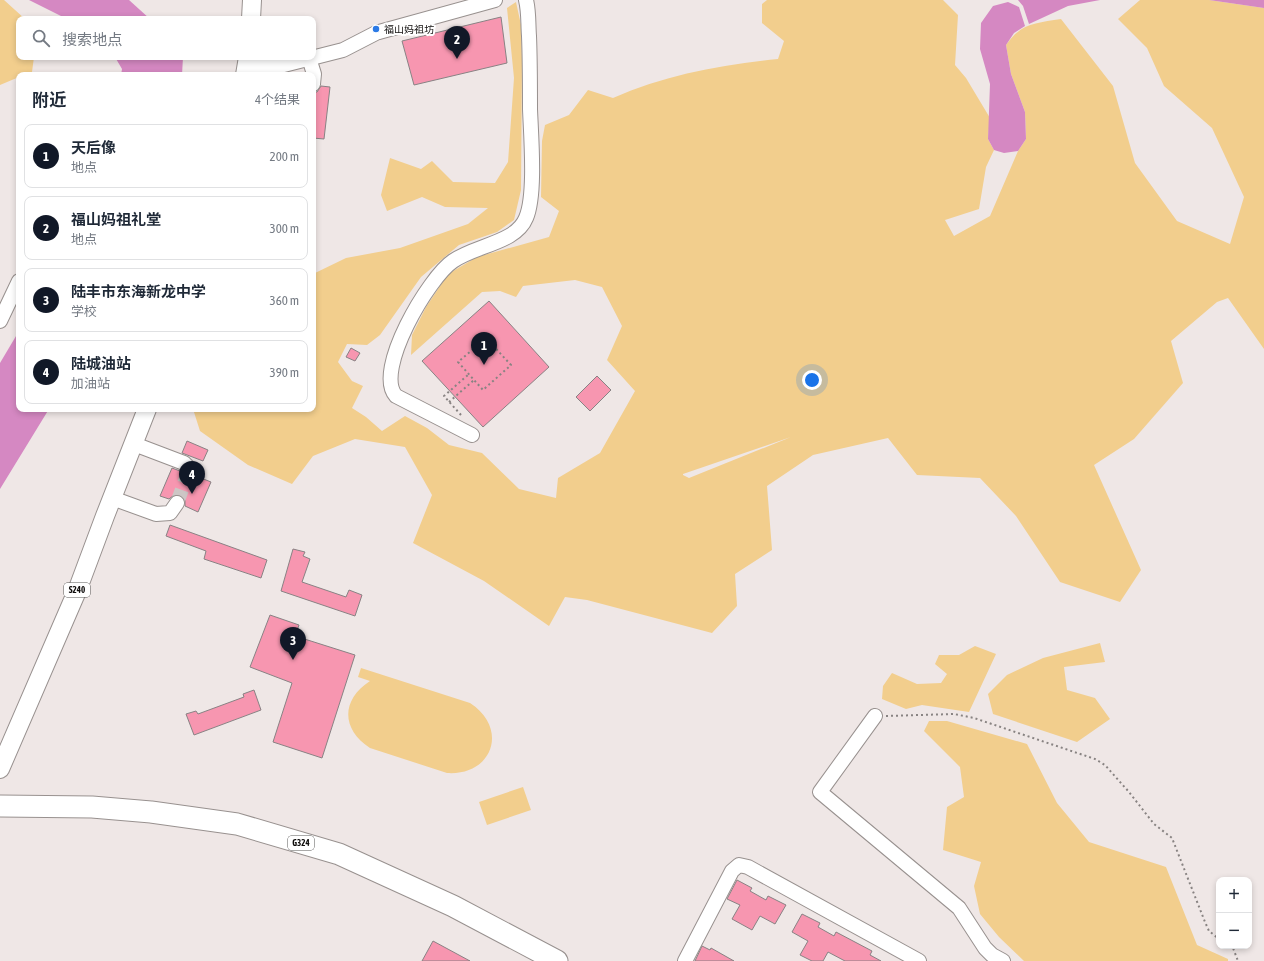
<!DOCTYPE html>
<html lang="zh">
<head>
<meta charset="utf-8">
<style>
	:root { --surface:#fff; --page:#f6f6f7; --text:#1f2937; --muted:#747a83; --line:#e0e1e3; --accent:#111827 }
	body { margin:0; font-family:"Asap Condensed","Noto Sans SC",sans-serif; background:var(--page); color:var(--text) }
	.controls { position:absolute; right:12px; bottom:12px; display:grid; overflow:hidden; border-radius:8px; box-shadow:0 2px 6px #0003 }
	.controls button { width:36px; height:36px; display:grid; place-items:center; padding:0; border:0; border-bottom:1px solid var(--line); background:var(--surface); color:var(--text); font:20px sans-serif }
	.you { position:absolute; left:812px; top:380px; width:14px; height:14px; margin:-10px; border:3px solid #fff; border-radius:50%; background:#1a73e8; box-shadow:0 0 0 6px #1a73e833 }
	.badge { display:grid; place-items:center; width:26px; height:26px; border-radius:50%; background:var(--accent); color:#fff; font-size:13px; font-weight:700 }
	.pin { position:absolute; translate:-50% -33px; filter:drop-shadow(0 1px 2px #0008) }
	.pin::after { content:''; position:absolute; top:21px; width:14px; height:12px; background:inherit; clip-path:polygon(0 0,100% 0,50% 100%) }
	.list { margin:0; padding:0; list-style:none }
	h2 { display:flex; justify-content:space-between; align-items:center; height:52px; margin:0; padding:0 16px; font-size:17px }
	h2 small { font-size:13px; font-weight:400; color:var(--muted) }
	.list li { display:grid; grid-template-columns:26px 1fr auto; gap:12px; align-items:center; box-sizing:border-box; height:64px; margin:0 8px 8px; padding:0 8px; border:1px solid var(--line); border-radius:8px }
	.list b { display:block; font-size:15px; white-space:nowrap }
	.list p { margin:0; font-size:13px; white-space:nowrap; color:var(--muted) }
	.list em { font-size:13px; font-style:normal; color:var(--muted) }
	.icon { flex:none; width:22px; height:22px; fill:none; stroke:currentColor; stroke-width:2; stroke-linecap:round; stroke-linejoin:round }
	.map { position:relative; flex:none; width:1264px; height:961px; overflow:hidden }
	.search { position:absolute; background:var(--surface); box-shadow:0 2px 6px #0003; left:16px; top:16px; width:300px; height:44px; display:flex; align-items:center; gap:10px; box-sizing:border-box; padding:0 14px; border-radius:8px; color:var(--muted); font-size:15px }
	.panel { position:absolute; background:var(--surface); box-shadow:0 2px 6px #0003; left:16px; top:72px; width:300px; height:340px; border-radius:8px }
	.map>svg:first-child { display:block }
	.green { fill:#f2ce8d; fill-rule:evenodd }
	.water { fill:#d588c2 }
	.building { fill:#f796b0; stroke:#898284 }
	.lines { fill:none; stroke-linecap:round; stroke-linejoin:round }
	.minor-tunnel { stroke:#cdc6c5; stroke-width:14; stroke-dasharray:14 7; stroke-linecap:butt }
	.minor-casing { stroke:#98918f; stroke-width:16 }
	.major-casing { stroke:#98918f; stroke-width:20 }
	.highway-casing { stroke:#98918f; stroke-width:23 }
	.path { stroke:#888382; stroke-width:2; stroke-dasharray:2 3; stroke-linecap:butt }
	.minor { stroke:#fff; stroke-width:14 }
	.major { stroke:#fff; stroke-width:18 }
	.highway { stroke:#fff; stroke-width:21 }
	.poi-dot { fill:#2b7ae6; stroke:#fff; stroke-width:1.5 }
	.labels { text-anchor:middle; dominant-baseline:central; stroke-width:4; stroke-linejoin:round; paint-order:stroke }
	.shield { fill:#fff; stroke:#575655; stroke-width:1 }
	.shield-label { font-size:9px; font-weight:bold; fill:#0f0d0c }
	.poi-label { font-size:10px; fill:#0f0d0c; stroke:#fff; text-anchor:start }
</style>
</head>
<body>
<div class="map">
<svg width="1264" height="961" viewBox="0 0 1264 961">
	<rect width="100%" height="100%" fill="#efe7e6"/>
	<g class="green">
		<polygon points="0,0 4,0 25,19 19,19 19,57 34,57 32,72 19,75 19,77 0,85"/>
		<path d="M767,0H943L958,15L955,65L966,78L990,118L988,139L994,150L986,167L979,209L945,220L954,236L990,216L1018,151L1026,139L1025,112L1011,74L1006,45C1021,23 1036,23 1061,19L1113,86L1135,163L1177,221L1230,244L1244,197L1212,128L1164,86L1147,48L1118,19L1140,0H1209L1264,8V349L1228,298L1217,302L1171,341L1183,383L1134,439L1094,465L1141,570L1120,602L1060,582L1016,516L980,478L917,475L888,438L813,455L767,486L772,550L735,574L737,606L712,633L587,600L565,597L549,626L484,581L413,543L432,495L405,447L355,439L313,456L292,484L248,465L200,431L193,409H313V274L346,258L400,248L468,224L488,208L445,207L422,197L387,211L381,195L390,158L421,169L432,161L453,182L495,183L508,162L514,78L507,8L516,2L521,25L522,60L521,190L514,220L497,232L459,245L421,277L380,335L367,345L347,344L338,362L352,381L363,386L352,408L366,417L382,431L405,416L427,428L449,445L482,453L519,489L556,498L558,478L600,453L635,391L607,360L622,326L602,287L575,280L523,286L516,297L500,291L482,292L411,355L412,335L426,307L448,274L477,257L549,237L559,211L541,197L542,141L545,125L569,115L588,90L613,98C665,75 721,65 778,59L784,41L762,23V4ZM791,437L689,478L683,475V474Z"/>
		<polygon points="1100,643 1105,662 1064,667 1067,690 1095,698 1110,719 1077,742 993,714 988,694 1007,675 1043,658"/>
		<polygon points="975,646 996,654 969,712 922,705 906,709 882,699 883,686 892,673 917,684 941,683 947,674 935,664 939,655 959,655"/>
		<path d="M361,668L470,703C509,728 493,776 447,773L370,748C341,729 341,700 370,681L358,677Z"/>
		<polygon points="929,721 947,721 1027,744 1057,803 1089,842 1166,867 1197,945 1228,959 1228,961 1024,961 999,937 980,914 974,886 981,862 943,850 947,807 964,797 960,767 924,731"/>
		<polygon points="523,787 531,810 487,825 479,802"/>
	</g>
	<g class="water">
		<polygon points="29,0 129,0 150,19 67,19"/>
		<polygon points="1018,0 1100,0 1068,6 1029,24 1023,6"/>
		<polygon points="1207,0 1264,0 1264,8 1209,0"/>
		<polygon points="1008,2 1019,7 1025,26 1014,33 1006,45 1011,74 1025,112 1026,139 1018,151 1004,153 994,150 988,139 990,84 980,49 981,23 993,6"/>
		<polygon points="115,57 183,57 182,75 121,75 122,69"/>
		<polygon points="19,331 19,409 49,409 0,489 0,363"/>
	</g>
	<g class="building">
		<polygon points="501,17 507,63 414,85 402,41"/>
		<polygon points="321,86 330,87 324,139 313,138 313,92 317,92"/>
		<polygon points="489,301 549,367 483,427 422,361"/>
		<polygon points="351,348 360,353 355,361 346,357"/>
		<polygon points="597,376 611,390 590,411 576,397"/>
		<polygon points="187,441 208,450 203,461 182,453"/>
		<polygon points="172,468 180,471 180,477 184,481 192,481 196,476 211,482 198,512 185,506 185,500 182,496 174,495 169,499 160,496"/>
		<polygon points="170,525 267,560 261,578 204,559 206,551 166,536"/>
		<polygon points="293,549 305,552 303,556 310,559 302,582 346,597 349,590 362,595 355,616 281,591"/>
		<polygon points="270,615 299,625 295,636 355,655 322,758 273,742 292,683 250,667"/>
		<polygon points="254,690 261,710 194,735 186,714 196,711 198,714 244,697 243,694"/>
		<polygon points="737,880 752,888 750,891 766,900 768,896 786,905 775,924 760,916 752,930 732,919 740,905 727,899"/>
		<polygon points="802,914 820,923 818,927 834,936 836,932 872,951 870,955 881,961 845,961 828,952 823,961 812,961 800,955 808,941 792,932"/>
		<polygon points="433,941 470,961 422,961"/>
		<polygon points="702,946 710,950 711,948 734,961 695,961"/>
	</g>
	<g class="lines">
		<polyline class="minor-tunnel" points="177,503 188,473"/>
		<g class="minor-casing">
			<g id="minor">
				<polyline points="379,32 495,0"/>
				<polyline points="309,58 314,74 313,84"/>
				<polyline points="247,65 276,67 343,50 376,33"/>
				<polyline points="0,321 19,281"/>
				<path d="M472,435L396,396C373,371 429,277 453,261C476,245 516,243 526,218C536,195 531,136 530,109C530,85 530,60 529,36C528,24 529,12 526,0"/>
				<polyline points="134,444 184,463 188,467 188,473"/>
				<polyline points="112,498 156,514 170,513 177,503"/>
				<polyline points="875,716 820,792 959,908 985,948 992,955 1003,961"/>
				<polyline points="685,961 732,871 739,865 748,867 919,961"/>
			</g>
		</g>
		<g class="major-casing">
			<g id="major">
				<polyline points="251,19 252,0"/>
				<polyline points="245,75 248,57"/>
				<polyline points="0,769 77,591 105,516 147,409"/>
			</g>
		</g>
		<g class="highway-casing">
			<polyline id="highway" points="0,806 92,807 151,812 237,824 339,854 453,906 557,961"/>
		</g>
		<g class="path">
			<polygon points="486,338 511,365 483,390 458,362"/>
			<polyline points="449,402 474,380"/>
			<polyline points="461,415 444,396 469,374"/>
			<polyline points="886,716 954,714 974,718 1095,759 1105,765 1129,792 1154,824 1172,838 1205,922 1209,931 1219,939"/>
			<polyline points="1229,946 1233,948 1238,961"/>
		</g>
		<use href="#minor" class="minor"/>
		<use href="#major" class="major"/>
		<use href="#highway" class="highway"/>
	</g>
	<circle class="poi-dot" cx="376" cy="29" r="4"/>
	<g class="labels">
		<g class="shield">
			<rect x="64" y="583" width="26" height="14" rx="3"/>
			<rect x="288" y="836" width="26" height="14" rx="3"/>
		</g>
		<g class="shield-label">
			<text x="77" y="590">S240</text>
			<text x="301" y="843">G324</text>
		</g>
		<g class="poi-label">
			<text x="384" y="29">福山妈祖坊</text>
		</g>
	</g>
</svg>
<div class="controls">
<button>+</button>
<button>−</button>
</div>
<div class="you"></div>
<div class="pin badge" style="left:484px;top:365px">1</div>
<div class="pin badge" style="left:457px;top:59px">2</div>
<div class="pin badge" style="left:293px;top:660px">3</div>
<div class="pin badge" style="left:192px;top:494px">4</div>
<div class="search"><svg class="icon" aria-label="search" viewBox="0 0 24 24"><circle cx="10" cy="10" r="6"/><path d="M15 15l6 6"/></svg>搜索地点</div>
<section class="panel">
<h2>附近<small>4个结果</small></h2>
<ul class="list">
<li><span class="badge">1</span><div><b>天后像</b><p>地点</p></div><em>200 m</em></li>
<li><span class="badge">2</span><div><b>福山妈祖礼堂</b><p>地点</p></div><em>300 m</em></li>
<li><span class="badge">3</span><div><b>陆丰市东海新龙中学</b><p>学校</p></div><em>360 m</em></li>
<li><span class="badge">4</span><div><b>陆城油站</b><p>加油站</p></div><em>390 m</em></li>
</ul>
</section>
</div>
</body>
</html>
